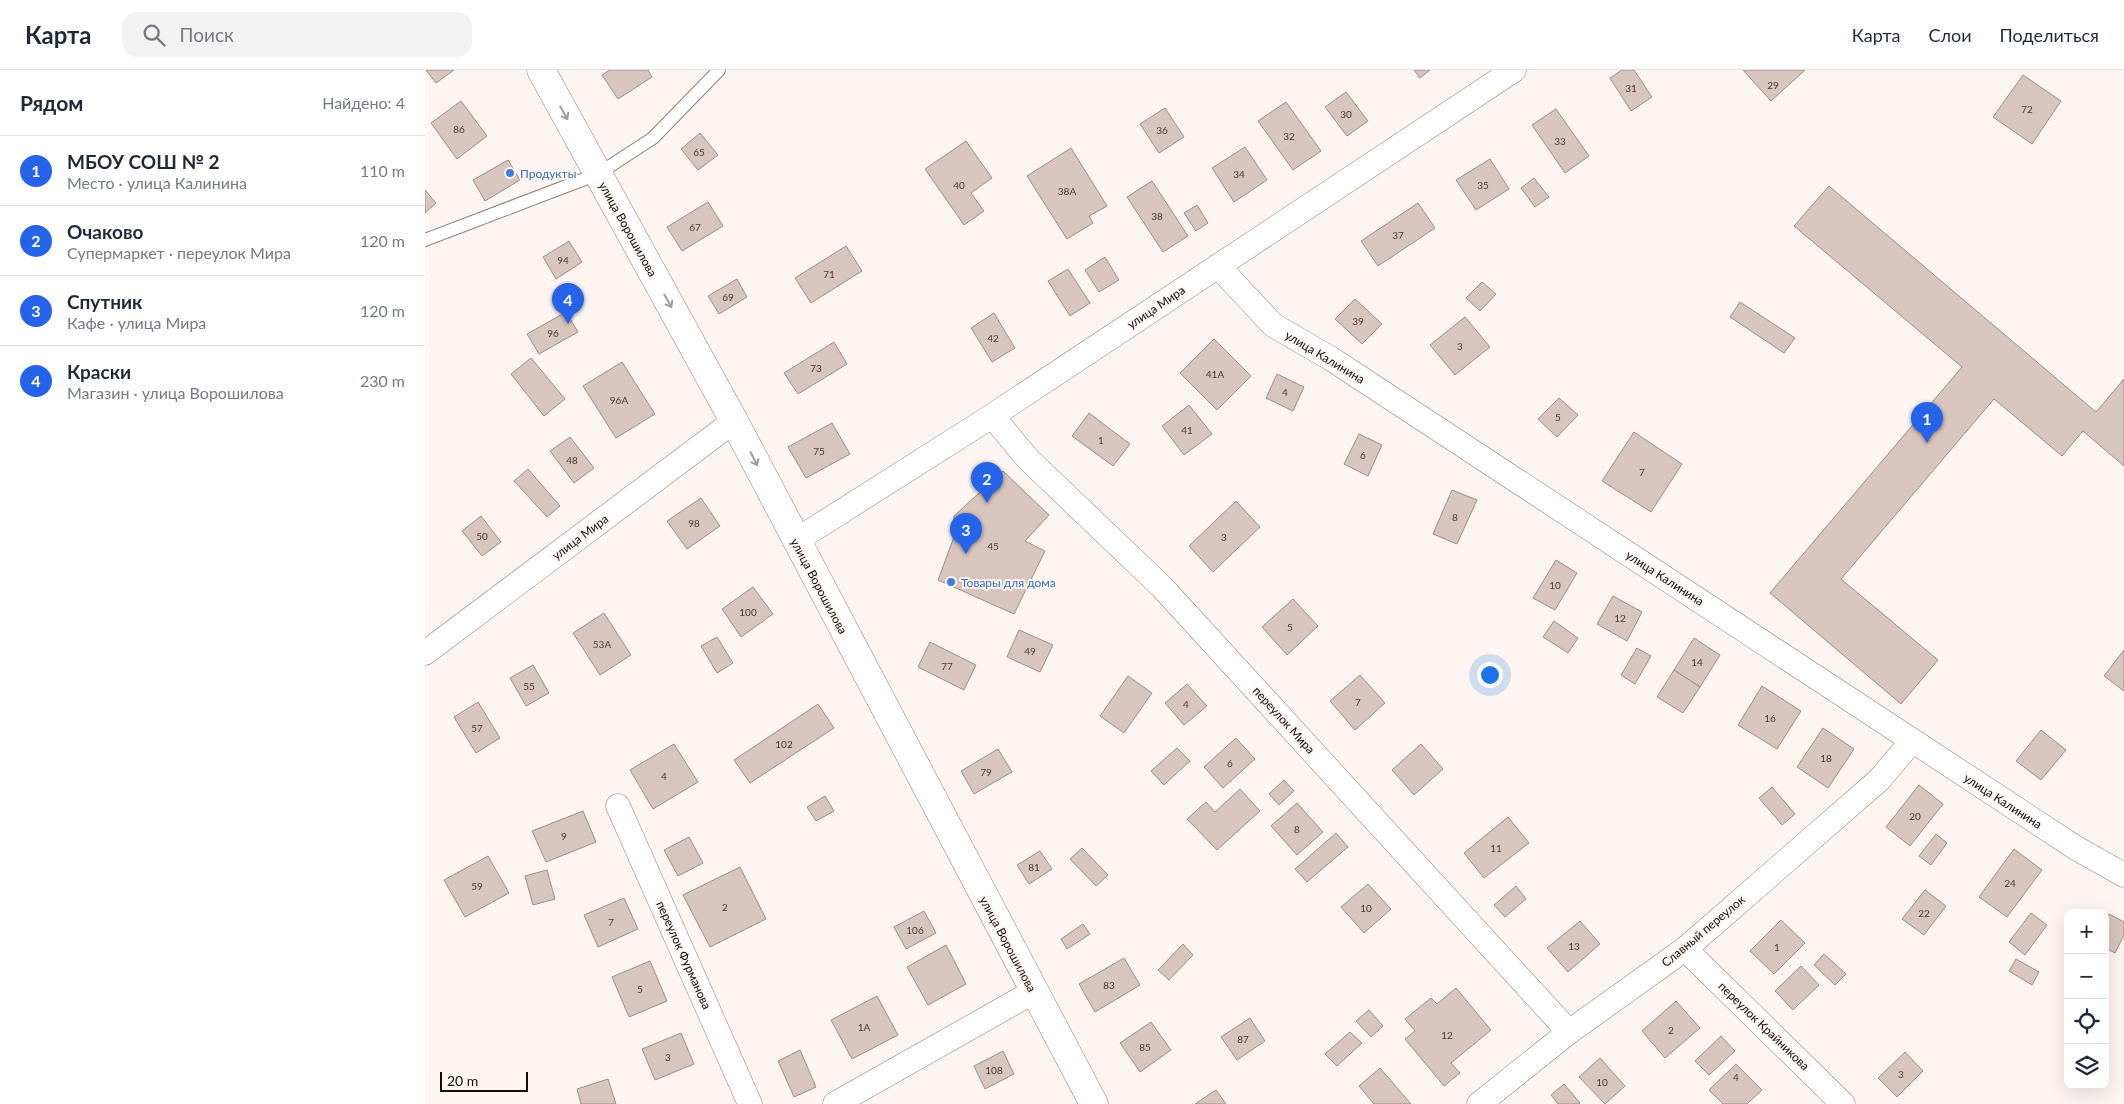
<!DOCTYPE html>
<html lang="ru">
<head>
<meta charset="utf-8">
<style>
	:root { --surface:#fff; --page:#f2f2f3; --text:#1f2937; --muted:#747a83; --line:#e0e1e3; --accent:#2563eb }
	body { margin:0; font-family:Lato,sans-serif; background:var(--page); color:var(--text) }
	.controls { position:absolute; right:15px; bottom:15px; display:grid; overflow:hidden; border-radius:10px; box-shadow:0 5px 20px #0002 }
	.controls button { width:45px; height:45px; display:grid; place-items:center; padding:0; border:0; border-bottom:1px solid var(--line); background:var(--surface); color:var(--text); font:25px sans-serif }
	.scale { position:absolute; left:15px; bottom:12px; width:88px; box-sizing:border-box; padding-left:5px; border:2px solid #120c09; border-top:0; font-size:14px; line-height:18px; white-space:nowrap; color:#120c09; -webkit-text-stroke:4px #fdf5f2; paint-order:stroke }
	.you { position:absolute; left:1064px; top:604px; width:18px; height:18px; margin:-12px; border:4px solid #fff; border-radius:50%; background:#1a73e8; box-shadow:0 0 0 8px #1a73e833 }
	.badge { display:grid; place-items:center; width:32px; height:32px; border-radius:50%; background:var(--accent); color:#fff; font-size:16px; font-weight:700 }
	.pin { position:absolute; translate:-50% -41px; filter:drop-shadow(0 1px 2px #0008) }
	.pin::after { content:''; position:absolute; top:26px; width:18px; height:15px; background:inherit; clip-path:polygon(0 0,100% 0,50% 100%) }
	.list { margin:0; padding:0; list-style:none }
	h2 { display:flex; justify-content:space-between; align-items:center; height:65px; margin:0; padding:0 20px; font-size:21px }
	h2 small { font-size:16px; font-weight:400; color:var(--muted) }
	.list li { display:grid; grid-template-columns:32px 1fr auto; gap:15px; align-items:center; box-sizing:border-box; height:70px; padding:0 20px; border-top:1px solid var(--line) }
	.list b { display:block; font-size:19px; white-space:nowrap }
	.list p { margin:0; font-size:16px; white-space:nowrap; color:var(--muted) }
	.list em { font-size:16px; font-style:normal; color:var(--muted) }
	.icon { flex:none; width:28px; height:28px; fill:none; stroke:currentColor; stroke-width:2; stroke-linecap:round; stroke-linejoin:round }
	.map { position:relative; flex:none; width:1699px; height:1034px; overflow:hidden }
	header { display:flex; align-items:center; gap:30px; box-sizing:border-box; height:70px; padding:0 25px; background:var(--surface); border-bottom:1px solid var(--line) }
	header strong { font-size:24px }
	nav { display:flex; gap:28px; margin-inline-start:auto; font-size:18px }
	.search { width:350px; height:45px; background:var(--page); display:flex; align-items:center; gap:12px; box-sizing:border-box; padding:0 18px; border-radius:15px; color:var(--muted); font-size:19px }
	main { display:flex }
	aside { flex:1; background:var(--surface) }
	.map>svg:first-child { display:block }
	.building { fill:#d8c5bd; stroke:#9e8d85 }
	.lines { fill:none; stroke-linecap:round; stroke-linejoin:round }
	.service-casing { stroke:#907f77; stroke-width:14 }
	.minor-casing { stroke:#907f77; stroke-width:25 }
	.secondary-casing { stroke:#907f77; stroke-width:29 }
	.service { stroke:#fff; stroke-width:12 }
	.minor { stroke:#fff; stroke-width:24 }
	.secondary { stroke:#fff; stroke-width:28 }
	.oneway { stroke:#a09e9d }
	.shop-dot { fill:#3f7fe0; stroke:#fdf5f2; stroke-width:2 }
	.labels { text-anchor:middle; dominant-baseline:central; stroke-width:4; stroke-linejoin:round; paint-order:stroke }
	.number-label { font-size:10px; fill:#443a36 }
	.shop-label { font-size:12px; fill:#366cbe; stroke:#fdf5f2; text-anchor:start }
	.street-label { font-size:12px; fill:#120c09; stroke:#fdf5f2 }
</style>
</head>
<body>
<header>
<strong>Карта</strong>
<div class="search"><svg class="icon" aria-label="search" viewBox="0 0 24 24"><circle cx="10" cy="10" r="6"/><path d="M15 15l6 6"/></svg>Поиск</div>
<nav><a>Карта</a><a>Слои</a><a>Поделиться</a></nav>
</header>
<main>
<aside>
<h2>Рядом<small>Найдено: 4</small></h2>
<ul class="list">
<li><span class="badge">1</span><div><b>МБОУ СОШ № 2</b><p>Место · улица Калинина</p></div><em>110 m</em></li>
<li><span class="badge">2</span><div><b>Очаково</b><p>Супермаркет · переулок Мира</p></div><em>120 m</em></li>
<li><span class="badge">3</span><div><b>Спутник</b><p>Кафе · улица Мира</p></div><em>120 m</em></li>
<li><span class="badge">4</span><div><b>Краски</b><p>Магазин · улица Ворошилова</p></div><em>230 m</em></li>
</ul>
</aside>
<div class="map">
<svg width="1699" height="1034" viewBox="0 0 1699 1034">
	<rect width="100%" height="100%" fill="#fdf5f2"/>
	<g class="building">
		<polygon points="1,0 29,0 11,13"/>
		<polygon points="185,0 223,0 227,7 193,29 177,5"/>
		<polygon points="989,0 1005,0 995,8"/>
		<polygon points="1197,0 1209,0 1227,27 1206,41 1185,8"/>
		<polygon points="1318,0 1380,0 1346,31"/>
		<polygon points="1598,5 1636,31 1607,74 1568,47"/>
		<polygon points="921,22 943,51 922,66 900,37"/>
		<polygon points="36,31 62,66 32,89 6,53"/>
		<polygon points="861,32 896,81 868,100 833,51"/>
		<polygon points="740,38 759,67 734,83 715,54"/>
		<polygon points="1131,39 1164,86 1140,103 1107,55"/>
		<polygon points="275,63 293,85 273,100 256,79"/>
		<polygon points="541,71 567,108 546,123 559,141 539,155 500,99"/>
		<polygon points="820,77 842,110 809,132 787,98"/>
		<polygon points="646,78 682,136 664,146 668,153 642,169 602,106"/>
		<polygon points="1065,89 1084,119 1051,140 1031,110"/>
		<polygon points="83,90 95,110 60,131 48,110"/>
		<polygon points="1109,108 1124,127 1110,137 1096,118"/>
		<polygon points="727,111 763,166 738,182 702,127"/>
		<polygon points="1404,116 1671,342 1699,309 1699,396 1658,361 1637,386 1569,329 1416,509 1513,590 1476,634 1345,523 1537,297 1369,156"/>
		<polygon points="0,120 11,133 0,143"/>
		<polygon points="283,132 298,156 257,181 242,157"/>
		<polygon points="993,133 1010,158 953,196 936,171"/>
		<polygon points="772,135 783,153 771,161 759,143"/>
		<polygon points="144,171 157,192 131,209 118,187"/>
		<polygon points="421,176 437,201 386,233 370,208"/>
		<polygon points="680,187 694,210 674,222 660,200"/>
		<polygon points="643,199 665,233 645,246 623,211"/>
		<polygon points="312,209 322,227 294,244 283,226"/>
		<polygon points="1057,212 1071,224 1055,241 1041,228"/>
		<polygon points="930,229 957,254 937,274 910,249"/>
		<polygon points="1315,232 1370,268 1359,283 1305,247"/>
		<polygon points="141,242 153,262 114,284 102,264"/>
		<polygon points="569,243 590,278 567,292 546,258"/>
		<polygon points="1040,247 1065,277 1030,305 1005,275"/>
		<polygon points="789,269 826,306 792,340 755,303"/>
		<polygon points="409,272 422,294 373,324 359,303"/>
		<polygon points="106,288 140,329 119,346 86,304"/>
		<polygon points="197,292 230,344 191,368 158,316"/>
		<polygon points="852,304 879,317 868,341 841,328"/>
		<polygon points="1134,328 1153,345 1132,367 1113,349"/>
		<polygon points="764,335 787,364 759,385 737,356"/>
		<polygon points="664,343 705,374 688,396 647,366"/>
		<polygon points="407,353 425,384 381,408 363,377"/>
		<polygon points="1209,362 1257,394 1226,442 1177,411"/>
		<polygon points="934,364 957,375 943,406 919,394"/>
		<polygon points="145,367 169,398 149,413 125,381"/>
		<polygon points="103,399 135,436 122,447 89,411"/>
		<polygon points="578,401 624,445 600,471 620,481 589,544 513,510 529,467 529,446"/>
		<polygon points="1027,420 1052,430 1032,474 1008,464"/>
		<polygon points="276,428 295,456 262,479 242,451"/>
		<polygon points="811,431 835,457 788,502 764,476"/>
		<polygon points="56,446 76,472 57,486 37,461"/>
		<polygon points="1131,490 1152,503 1130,540 1108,528"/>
		<polygon points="328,517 348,544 316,567 297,539"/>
		<polygon points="1188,526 1217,542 1202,571 1172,554"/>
		<polygon points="868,529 893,556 862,585 837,557"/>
		<polygon points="179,543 206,585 175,605 148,563"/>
		<polygon points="1129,551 1153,568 1143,583 1118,567"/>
		<polygon points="594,560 628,575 615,602 582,587"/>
		<polygon points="292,567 308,593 292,603 276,576"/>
		<polygon points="1269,568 1295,585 1275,617 1249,600"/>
		<polygon points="505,572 551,595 539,620 493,597"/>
		<polygon points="1212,578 1226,586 1210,614 1196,605"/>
		<polygon points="1699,580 1699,621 1679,606"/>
		<polygon points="108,595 124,623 101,636 85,608"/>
		<polygon points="1249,600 1275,617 1258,643 1232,627"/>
		<polygon points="935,605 960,633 930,660 905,631"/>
		<polygon points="703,606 727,623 699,663 675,646"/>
		<polygon points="762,614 782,636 759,655 740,633"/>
		<polygon points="1337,616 1376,641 1352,679 1313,655"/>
		<polygon points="53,632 75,668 51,683 29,647"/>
		<polygon points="393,634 409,658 325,713 309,690"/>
		<polygon points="1398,658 1429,679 1403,718 1372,697"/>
		<polygon points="1616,660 1641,680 1616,710 1591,691"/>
		<polygon points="811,668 830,689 798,718 779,697"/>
		<polygon points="249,674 273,712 228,739 205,700"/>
		<polygon points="996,674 1018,699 989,725 967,700"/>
		<polygon points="752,678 765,691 739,715 726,701"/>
		<polygon points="573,679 587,702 549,724 536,701"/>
		<polygon points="859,710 869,721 854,735 844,724"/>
		<polygon points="1494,715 1518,734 1485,776 1461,757"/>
		<polygon points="1347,717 1370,744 1357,755 1334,728"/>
		<polygon points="815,719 835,741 792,780 762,749 781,732 790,742"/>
		<polygon points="400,726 409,741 391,751 382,737"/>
		<polygon points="872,733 898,762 872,785 846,756"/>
		<polygon points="158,741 171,772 121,792 107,761"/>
		<polygon points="1083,747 1104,773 1059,808 1039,783"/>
		<polygon points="911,763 923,777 882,812 870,799"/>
		<polygon points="1511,764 1522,773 1506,795 1494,786"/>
		<polygon points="264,767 278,793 253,806 239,780"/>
		<polygon points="657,778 683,805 671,816 645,789"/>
		<polygon points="1589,779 1617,800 1582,847 1554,827"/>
		<polygon points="615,781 627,799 604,814 592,795"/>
		<polygon points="63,786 84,823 40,847 19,810"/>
		<polygon points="315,797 341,849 285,877 258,825"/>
		<polygon points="122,800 130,829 108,835 100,806"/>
		<polygon points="943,814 966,839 939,863 916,837"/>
		<polygon points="1091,816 1101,829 1080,847 1069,835"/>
		<polygon points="1500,820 1521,836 1499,865 1477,849"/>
		<polygon points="199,828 213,859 173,877 159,845"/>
		<polygon points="499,841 511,863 481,879 469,857"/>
		<polygon points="1606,843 1622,855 1600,885 1584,872"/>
		<polygon points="1684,844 1699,852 1699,865 1690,883 1680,878 1680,852"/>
		<polygon points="1356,850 1380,873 1349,904 1325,881"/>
		<polygon points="1155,851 1175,874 1143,902 1122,878"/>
		<polygon points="658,854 665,864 642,879 636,869"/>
		<polygon points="758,874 768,885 744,910 733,900"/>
		<polygon points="521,875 541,914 503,935 482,897"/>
		<polygon points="1399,884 1421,904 1410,915 1389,895"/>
		<polygon points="699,888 715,915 670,942 654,914"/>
		<polygon points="1591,889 1614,902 1607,915 1584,901"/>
		<polygon points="225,891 242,931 204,947 187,907"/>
		<polygon points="1376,896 1394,915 1368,940 1350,921"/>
		<polygon points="1031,918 1066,960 1026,993 1035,1003 1019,1016 980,969 990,961 980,949 1006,928 1012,934"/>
		<polygon points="452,926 473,965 427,989 406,950"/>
		<polygon points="1251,931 1275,958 1240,988 1217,961"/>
		<polygon points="944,940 958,956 946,967 931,951"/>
		<polygon points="825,948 840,971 812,990 796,967"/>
		<polygon points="726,952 746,980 715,1002 695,973"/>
		<polygon points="925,962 937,973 912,996 900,984"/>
		<polygon points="256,963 269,994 230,1010 217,979"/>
		<polygon points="1296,966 1310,981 1284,1005 1270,991"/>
		<polygon points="375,980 391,1017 369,1027 353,991"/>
		<polygon points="578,981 589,1004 560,1019 549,996"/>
		<polygon points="1480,982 1498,1001 1472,1027 1453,1008"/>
		<polygon points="1175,988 1200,1016 1180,1034 1154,1007"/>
		<polygon points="1311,994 1337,1020 1322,1034 1298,1034 1284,1020"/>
		<polygon points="955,998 986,1034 949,1034 934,1016"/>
		<polygon points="183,1009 191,1034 156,1034 152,1019"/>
		<polygon points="1139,1014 1155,1033 1154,1034 1133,1034 1126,1025"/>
		<polygon points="791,1020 801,1034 770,1034"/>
	</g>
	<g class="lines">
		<g class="service-casing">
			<polyline id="service" points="0,170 173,104 228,68 294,0"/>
		</g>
		<g class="minor-casing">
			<g id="minor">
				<polyline points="793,196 848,255 905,288 1651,778 1699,805"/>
				<polyline points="567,346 603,389 737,517 1144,962"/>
				<polyline points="370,471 567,346 1089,0"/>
				<polyline points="0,583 309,351"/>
				<polyline points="193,736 325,1034"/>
				<polyline points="1260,879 1418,1034"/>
				<polyline points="410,1034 608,922"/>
				<polyline points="1054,1034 1144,962 1260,879 1454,710 1487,671"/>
			</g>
		</g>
		<g class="secondary-casing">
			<polyline id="secondary" points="116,0 309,351 669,1034"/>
		</g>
		<use href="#service" class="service"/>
		<use href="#minor" class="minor"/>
		<use href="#secondary" class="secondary"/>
	</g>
	<defs><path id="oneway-shaft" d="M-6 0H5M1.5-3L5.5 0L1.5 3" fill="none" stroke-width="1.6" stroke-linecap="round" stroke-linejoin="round" transform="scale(1.25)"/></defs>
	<g class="oneway">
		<use href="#oneway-shaft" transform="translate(139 43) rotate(61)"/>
		<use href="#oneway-shaft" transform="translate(243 231) rotate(61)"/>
		<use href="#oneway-shaft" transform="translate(329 389) rotate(63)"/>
	</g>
	<g class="shop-dot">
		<circle cx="85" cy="103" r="5"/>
		<circle cx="526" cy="512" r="5"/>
	</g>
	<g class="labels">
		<g class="number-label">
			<text x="1348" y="15">29</text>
			<text x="1206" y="18">31</text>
			<text x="1602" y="39">72</text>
			<text x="921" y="44">30</text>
			<text x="34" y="59">86</text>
			<text x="737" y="60">36</text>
			<text x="864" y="66">32</text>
			<text x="1135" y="71">33</text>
			<text x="274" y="82">65</text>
			<text x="814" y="104">34</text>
			<text x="534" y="115">40</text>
			<text x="1058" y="115">35</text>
			<text x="642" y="121">38А</text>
			<text x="732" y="146">38</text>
			<text x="270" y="157">67</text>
			<text x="973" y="165">37</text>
			<text x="138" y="190">94</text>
			<text x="404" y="204">71</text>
			<text x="303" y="227">69</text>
			<text x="933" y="251">39</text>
			<text x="128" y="263">96</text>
			<text x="568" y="268">42</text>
			<text x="1035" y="276">3</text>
			<text x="391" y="298">73</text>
			<text x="790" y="304">41А</text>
			<text x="860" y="322">4</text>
			<text x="194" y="330">96А</text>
			<text x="1133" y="347">5</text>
			<text x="762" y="360">41</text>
			<text x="676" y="370">1</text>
			<text x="394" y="381">75</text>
			<text x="938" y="385">6</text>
			<text x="147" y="390">48</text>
			<text x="1217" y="402">7</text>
			<text x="1030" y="447">8</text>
			<text x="269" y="453">98</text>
			<text x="57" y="466">50</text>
			<text x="799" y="467">3</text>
			<text x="568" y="476">45</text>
			<text x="1130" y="515">10</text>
			<text x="323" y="542">100</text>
			<text x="1195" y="548">12</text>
			<text x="865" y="557">5</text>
			<text x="177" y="574">53А</text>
			<text x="605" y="581">49</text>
			<text x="1272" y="592">14</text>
			<text x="522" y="596">77</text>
			<text x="104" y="616">55</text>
			<text x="933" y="632">7</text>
			<text x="761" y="634">4</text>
			<text x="1345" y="648">16</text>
			<text x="52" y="658">57</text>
			<text x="359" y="674">102</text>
			<text x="1401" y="688">18</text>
			<text x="805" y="693">6</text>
			<text x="561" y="702">79</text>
			<text x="239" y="706">4</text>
			<text x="1490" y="746">20</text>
			<text x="872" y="759">8</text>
			<text x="139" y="766">9</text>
			<text x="1071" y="778">11</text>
			<text x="609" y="797">81</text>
			<text x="1585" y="813">24</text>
			<text x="52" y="816">59</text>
			<text x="300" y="837">2</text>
			<text x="941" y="838">10</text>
			<text x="1499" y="843">22</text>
			<text x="186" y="852">7</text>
			<text x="490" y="860">106</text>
			<text x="1149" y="876">13</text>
			<text x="1352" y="877">1</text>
			<text x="684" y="915">83</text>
			<text x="215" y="919">5</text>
			<text x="439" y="957">1А</text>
			<text x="1246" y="960">2</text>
			<text x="1022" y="965">12</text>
			<text x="818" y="969">87</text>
			<text x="720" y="977">85</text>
			<text x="243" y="987">3</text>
			<text x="569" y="1000">108</text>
			<text x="1476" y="1004">3</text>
			<text x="1311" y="1007">4</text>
			<text x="1177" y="1012">10</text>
		</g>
		<g class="shop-label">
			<text x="95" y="103">Продукты</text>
			<text x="536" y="512">Товары для дома</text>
		</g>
		<g class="street-label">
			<text transform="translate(203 159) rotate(61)">улица Ворошилова</text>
			<text transform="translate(731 237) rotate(-34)">улица Мира</text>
			<text transform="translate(900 287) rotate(31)">улица Калинина</text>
			<text transform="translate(155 467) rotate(-37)">улица Мира</text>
			<text transform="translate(1240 508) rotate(33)">улица Калинина</text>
			<text transform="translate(394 516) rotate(62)">улица Ворошилова</text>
			<text transform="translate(859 650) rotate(48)">переулок Мира</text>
			<text transform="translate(1578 731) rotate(33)">улица Калинина</text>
			<text transform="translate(1278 861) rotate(-40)">Славный переулок</text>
			<text transform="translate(583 874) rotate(62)">улица Ворошилова</text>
			<text transform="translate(259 885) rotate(66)">переулок Фурманова</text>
			<text transform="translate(1339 956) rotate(44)">переулок Крайникова</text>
		</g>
	</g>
</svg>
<div class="controls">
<button>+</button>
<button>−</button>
<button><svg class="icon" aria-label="locate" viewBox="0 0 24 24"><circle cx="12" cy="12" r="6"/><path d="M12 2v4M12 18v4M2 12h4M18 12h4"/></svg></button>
<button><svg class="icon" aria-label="layers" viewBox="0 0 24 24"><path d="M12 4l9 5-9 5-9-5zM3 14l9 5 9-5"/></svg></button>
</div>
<div class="scale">20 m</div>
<div class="you"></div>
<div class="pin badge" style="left:1502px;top:373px">1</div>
<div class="pin badge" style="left:562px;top:433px">2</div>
<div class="pin badge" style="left:541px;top:484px">3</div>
<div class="pin badge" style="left:143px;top:254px">4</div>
</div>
</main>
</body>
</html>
